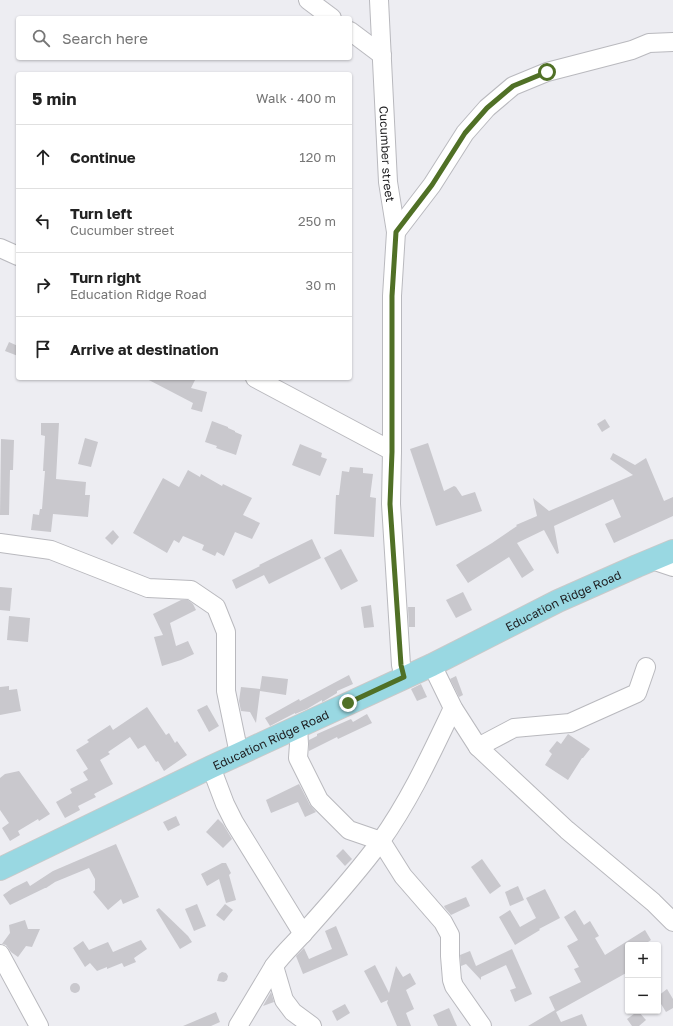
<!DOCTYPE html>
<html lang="en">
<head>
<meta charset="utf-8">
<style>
	:root { --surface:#fff; --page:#f6f6f6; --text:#222; --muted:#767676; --line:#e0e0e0 }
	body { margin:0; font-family:"Golos Text",sans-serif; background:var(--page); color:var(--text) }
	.controls { position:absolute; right:12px; bottom:12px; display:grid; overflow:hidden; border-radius:4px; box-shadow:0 1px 3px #0004 }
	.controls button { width:36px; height:36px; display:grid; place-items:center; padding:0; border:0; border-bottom:1px solid var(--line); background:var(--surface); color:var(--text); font:20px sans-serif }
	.stop { position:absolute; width:12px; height:12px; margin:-9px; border:3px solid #507026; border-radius:50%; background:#fff }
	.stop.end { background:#507026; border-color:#fff; box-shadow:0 1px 4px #0008 }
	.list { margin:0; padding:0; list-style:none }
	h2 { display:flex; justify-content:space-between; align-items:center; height:52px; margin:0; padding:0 16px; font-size:17px }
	h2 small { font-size:13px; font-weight:400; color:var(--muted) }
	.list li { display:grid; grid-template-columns:26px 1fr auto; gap:12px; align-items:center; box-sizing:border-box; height:64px; padding:0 16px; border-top:1px solid var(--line) }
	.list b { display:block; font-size:15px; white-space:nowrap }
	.list p { margin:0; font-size:13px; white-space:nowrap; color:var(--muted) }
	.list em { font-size:13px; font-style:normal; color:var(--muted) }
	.icon { flex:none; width:22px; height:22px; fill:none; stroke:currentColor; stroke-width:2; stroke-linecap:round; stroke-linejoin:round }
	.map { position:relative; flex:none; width:673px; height:1026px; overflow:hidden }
	.search { position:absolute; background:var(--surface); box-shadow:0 1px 3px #0004; left:16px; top:16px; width:336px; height:44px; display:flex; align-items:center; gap:10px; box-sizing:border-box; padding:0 14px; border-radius:4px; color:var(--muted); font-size:15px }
	.panel { position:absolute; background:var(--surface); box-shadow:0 1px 3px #0004; left:16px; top:72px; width:336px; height:308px; border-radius:4px }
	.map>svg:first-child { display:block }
	.building { fill:#c9c8cd }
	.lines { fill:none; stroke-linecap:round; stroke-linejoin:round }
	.minor-casing { stroke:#b9b9be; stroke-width:20 }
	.major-casing { stroke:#c9c9c9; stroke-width:24 }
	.minor { stroke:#fff; stroke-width:18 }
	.major { stroke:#99d8e2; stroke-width:22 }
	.route { stroke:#507026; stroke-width:5 }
	.labels { text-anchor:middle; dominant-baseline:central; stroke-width:3.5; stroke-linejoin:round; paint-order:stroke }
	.street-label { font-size:12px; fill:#1d1d1f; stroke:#ededf2 }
</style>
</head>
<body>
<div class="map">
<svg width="673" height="1026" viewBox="0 0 673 1026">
	<rect width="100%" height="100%" fill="#ededf2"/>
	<g class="building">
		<polygon points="9,342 18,346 18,356 5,351"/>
		<polygon points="145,378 196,378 191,388 207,392 202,412 191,409 193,403"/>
		<polygon points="605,419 610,427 602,432 597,424"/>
		<polygon points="212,421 228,427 228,428 235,431 235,432 242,435 236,455 216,448 217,446 205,442"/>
		<polygon points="41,423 59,423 56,479 86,482 85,495 90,495 88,517 53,514 51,532 31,530 33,514 39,515 40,509 42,509 45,471 43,471 45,436 41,435"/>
		<polygon points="85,438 98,442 91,467 78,464"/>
		<polygon points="1,439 14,440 13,470 10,470 9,515 0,515"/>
		<polygon points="428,443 444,491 454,486 456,487 462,496 475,492 482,511 436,526 410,449"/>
		<polygon points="300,444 322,453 321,457 327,459 320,476 292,465"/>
		<polygon points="613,453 635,465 646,458 664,501 673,497 673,516 614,543 605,524 621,517 613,499 554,526 559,553 557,554 544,530 517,543 534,570 522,578 509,557 468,583 456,565 492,543 517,526 516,525 537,516 533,498 549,511 633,475 610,459"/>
		<polygon points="350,467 363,468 363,473 373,474 370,497 376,498 374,537 334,534 336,495 339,495 342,471 349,472"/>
		<polygon points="188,470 200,477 201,474 222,486 223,484 252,498 243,515 260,523 252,539 235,532 224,556 217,552 215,556 202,550 204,545 183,536 179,543 174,540 167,553 133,533 163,478 179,487"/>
		<polygon points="113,530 119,537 112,545 105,538"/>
		<polygon points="312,539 321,558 269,584 264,575 236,589 232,580 260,566 259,565"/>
		<polygon points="341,549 358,581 341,590 324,558"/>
		<polygon points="0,587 12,588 10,611 0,610"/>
		<polygon points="463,592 472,610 456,618 446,600"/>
		<polygon points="181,600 188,600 193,604 196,610 170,623 176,646 188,641 194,654 181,660 162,666 154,637 163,635 153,614"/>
		<polygon points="371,605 374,627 364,628 361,607"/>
		<polygon points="408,607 415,607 415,627 409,627"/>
		<polygon points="9,616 30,618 28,642 7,640"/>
		<polygon points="349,675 353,684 337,691 337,693 324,701 322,702 322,700 307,709 295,714 295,713 270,726 265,718 299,699 300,701"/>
		<polygon points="262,676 288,679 286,695 260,691 256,723 250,712 241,711 239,701 241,687 260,689"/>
		<polygon points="456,676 463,695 459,697 450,679"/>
		<polygon points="421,684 427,697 417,701 411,689"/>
		<polygon points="9,686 9,690 17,689 21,711 0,715 0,687"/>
		<polygon points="207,705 219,726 209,732 197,710"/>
		<polygon points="147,707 166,735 169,733 175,743 177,741 187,755 164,771 158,761 156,762 145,745 138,749 130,737 108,752 110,754 100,760 113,784 94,794 96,797 78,806 80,810 65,818 56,802 72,793 70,789 88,780 83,772 88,769 76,750 89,742 87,740 110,725 113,730"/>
		<polygon points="367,714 372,723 338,739 337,737 309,751 309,740 317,736 317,734 351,719 353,722"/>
		<polygon points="568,734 590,749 583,758 582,758 568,780 545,765 552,754 549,751 557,741 561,744"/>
		<polygon points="19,771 50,814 39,821 38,819 18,831 20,835 10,841 2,828 9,823 0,810 0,778 5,774"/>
		<polygon points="299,784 310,805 316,812 305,817 298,802 271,813 266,800"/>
		<polygon points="176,816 180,825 168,831 163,822"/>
		<polygon points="218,819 223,824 232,839 223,848 206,832"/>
		<polygon points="116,844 139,897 123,904 121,899 108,910 93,892 95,890 95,879 89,868 55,882 46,888 45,888 10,905 3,895 13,888 27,881 30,886 53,871"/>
		<polygon points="343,849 352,859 345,866 336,856"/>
		<polygon points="482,859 501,886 490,894 471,867"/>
		<polygon points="222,863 226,863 231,873 229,875 236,900 226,903 219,879 207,886 201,874"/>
		<polygon points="518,886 524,900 510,906 505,892"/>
		<polygon points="545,889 560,918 539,929 540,930 515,945 499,917 510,910 520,927 536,918 526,898"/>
		<polygon points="466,897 470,906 451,915 445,908 444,906"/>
		<polygon points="197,904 206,926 194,931 185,909"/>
		<polygon points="225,904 233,910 224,921 216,915"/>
		<polygon points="159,908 188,936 192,942 180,949 156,910"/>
		<polygon points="575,910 584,925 590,921 599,936 595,938 605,955 645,930 651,940 648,942 650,945 628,945 628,972 556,1012 561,1022 582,1014 587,1026 528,1026 555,1010 549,997 581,982 574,969 579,967 567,946 578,940 564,917"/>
		<polygon points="25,920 28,929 40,929 32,947 26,946 18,957 11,952 6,945 2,944 10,933 9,925"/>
		<polygon points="336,926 348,955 303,974 296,956 304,948 309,959 332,949 325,931"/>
		<polygon points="141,940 147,949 134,958 136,962 124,967 122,963 107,969 107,967 97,971 90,963 85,967 73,948 83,941 89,950 108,942 113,952"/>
		<polygon points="512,949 532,994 515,1002 510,990 516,988 506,965 481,977 481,980 466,964 461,966 460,955 470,951 476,966"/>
		<polygon points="375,965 389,993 396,966 403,977 410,973 416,984 406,990 414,1009 406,1013 411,1026 397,1026 387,1003 388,1000 381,1003 364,971"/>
		<polygon points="222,972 226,973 228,976 227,980 224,982 217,981 219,974"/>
		<circle cx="75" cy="988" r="5"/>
		<polygon points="667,989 673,999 673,1008 666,1012 658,999 658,996"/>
		<polygon points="271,992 274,1002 263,1006"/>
		<polygon points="345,1004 350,1013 337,1021 332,1011"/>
		<polygon points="449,1008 457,1026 438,1026 433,1015"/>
		<polygon points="638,1011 646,1020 639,1026 632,1026 627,1019"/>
		<polygon points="216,1012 220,1022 211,1026 183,1026"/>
	</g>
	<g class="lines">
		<g class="minor-casing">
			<g id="minor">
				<polyline points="308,0 332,18"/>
				<path id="s1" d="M379,0L388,182L396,232L392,296V451L391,504L401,665L404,677"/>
				<polyline points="350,31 382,55"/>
				<polyline points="396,232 432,185 465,133 487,108 513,86 547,72 632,50 649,43 673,42"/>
				<polyline points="0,248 18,256"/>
				<polyline points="255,378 392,451"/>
				<polyline points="0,543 51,550 148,588 191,590 216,607 226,632 226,691 239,754"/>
				<polyline points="652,560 673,567"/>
				<polyline points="432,665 453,708 478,747 567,830 653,902 673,922"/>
				<polyline points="298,727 299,744 298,758 319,800 349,830 381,841 403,876 443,922 450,935 450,956 452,980 454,986 482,1026"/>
				<polyline points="478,747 514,728 570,723 637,693 646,667"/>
				<polyline points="211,767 225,804 234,822 303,934"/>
				<polyline points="0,954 39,1026"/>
				<polyline points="238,1026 274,966"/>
				<path d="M312,1026L293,1012L284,1000L274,966C284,952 297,941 308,928C333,900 358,872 380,842C410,800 431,754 453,708"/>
			</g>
		</g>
		<g class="major-casing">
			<g id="major">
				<path id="s2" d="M0,869L211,767L432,665L558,601L637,566L673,551"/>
			</g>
		</g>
		<use href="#minor" class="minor"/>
		<use href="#major" class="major"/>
	</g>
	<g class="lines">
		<polyline class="route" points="348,703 404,677 401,665 390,504 392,452 392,296 396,232 432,185 465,133 487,108 513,86 547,72"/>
	</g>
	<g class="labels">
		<g class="street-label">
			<text stroke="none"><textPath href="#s1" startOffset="154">Cucumber street</textPath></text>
			<text stroke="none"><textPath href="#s2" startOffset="624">Education Ridge Road</textPath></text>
			<text stroke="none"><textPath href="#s2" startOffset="300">Education Ridge Road</textPath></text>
		</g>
	</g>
</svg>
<div class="controls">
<button>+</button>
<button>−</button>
</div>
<div class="stop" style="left:547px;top:72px"></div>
<div class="stop end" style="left:348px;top:703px"></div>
<div class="search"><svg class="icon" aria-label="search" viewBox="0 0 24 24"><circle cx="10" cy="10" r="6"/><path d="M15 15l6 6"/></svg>Search here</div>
<section class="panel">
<h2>5 min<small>Walk · 400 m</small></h2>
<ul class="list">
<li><svg class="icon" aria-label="ahead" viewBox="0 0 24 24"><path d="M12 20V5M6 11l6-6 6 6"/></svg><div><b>Continue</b></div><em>120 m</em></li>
<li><svg class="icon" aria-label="left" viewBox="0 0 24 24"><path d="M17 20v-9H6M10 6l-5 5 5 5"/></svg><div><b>Turn left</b><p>Cucumber street</p></div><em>250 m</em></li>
<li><svg class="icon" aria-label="right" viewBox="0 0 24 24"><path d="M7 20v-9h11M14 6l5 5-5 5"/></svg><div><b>Turn right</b><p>Education Ridge Road</p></div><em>30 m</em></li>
<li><svg class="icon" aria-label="arrive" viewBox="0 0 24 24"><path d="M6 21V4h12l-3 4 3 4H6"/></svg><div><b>Arrive at destination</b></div></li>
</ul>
</section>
</div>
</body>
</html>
